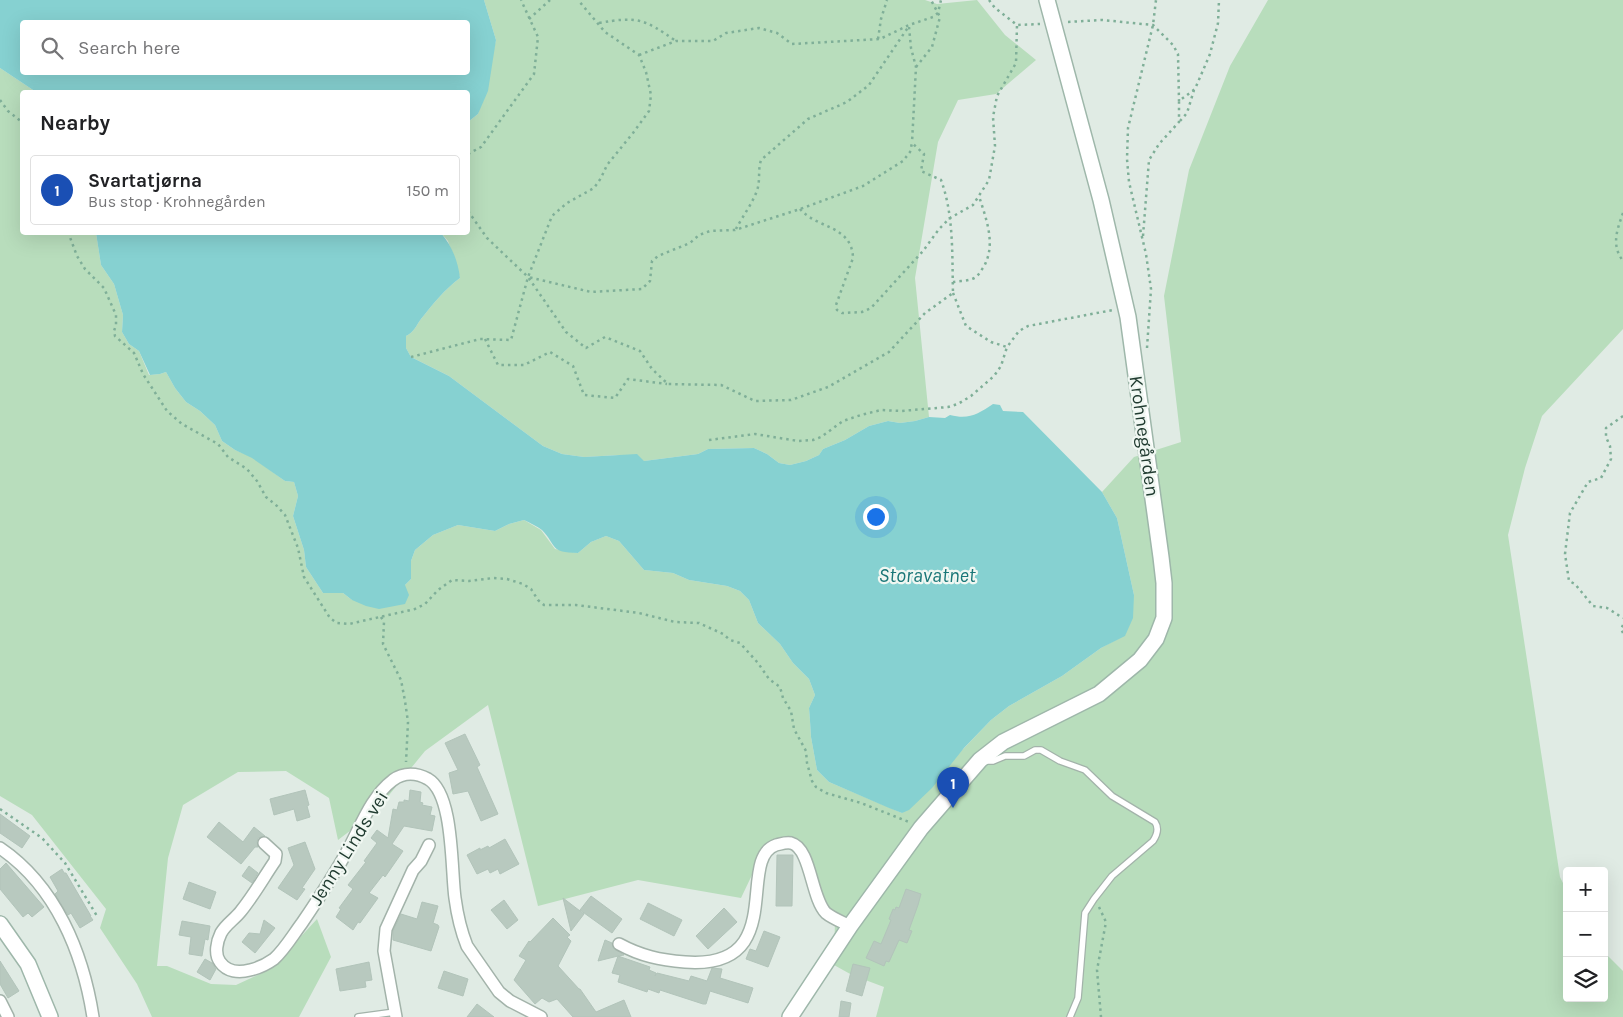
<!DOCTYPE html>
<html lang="en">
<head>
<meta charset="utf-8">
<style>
	:root { --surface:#fff; --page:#f2f2f2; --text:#202124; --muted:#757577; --line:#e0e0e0; --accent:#7c3aed }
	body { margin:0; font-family:Karla,sans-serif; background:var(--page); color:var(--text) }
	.controls { position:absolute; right:15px; bottom:15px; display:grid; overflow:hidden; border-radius:5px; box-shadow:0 5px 20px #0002 }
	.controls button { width:45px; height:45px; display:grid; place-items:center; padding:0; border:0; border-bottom:1px solid var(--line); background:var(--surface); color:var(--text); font:25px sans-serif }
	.you { position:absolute; left:875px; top:516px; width:18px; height:18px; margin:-12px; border:4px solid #fff; border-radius:50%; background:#1a73e8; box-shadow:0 0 0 8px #1a73e833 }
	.badge { display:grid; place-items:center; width:32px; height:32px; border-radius:50%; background:var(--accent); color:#fff; font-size:16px; font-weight:700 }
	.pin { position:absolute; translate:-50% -41px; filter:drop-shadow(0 1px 2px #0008) }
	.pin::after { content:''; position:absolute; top:26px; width:18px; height:15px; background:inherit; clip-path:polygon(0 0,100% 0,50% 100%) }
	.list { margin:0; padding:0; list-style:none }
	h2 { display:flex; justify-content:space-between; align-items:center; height:65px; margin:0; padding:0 20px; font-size:21px }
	h2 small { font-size:16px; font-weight:400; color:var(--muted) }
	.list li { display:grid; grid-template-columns:32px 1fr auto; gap:15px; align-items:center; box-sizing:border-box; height:70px; margin:0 10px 10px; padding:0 10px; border:1px solid var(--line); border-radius:5px }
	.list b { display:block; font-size:19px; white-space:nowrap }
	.list p { margin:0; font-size:16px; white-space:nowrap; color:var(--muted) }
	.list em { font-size:16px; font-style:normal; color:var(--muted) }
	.icon { flex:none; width:28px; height:28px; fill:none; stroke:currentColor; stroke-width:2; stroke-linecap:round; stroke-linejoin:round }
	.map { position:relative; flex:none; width:1623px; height:1017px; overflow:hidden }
	.search { position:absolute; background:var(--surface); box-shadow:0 5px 20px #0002; left:20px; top:20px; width:450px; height:55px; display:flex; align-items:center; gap:12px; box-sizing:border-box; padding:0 18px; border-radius:5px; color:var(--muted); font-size:19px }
	.panel { position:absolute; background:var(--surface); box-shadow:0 5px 20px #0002; left:20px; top:90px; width:450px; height:145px; border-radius:5px }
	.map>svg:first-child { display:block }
	.green { fill:#b8ddbc }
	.water { fill:#86d1d1; fill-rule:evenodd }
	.building { fill:#b8c9bf; stroke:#b2c4ba }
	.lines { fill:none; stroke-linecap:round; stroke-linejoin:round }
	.service-casing { stroke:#a3b3aa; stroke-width:8 }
	.minor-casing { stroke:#a3b3aa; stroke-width:14 }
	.secondary-casing { stroke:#9eb7aa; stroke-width:18 }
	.path { stroke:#7faf98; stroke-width:2.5; stroke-dasharray:2.5 4; stroke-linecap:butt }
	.service { stroke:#fff; stroke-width:5.5 }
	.minor { stroke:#fff; stroke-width:11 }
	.secondary { stroke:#fff; stroke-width:15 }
	.labels { text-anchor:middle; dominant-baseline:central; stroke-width:4.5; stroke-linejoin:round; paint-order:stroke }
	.street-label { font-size:19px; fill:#203b30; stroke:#f0f7f2 }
	.water-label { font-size:20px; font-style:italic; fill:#1a7778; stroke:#f0f7f2 }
</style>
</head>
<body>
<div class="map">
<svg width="1623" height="1017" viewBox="0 0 1623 1017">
	<rect width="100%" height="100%" fill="#e0ebe4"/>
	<g class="green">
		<path d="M484,0H925L937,4L977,0L1005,35L1036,60L996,94L958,100L938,142L915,278L929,417L915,421L900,423L888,421L869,426L845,440L823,449L819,455L806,461L790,465L779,463L767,454L754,448L708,449L698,454L644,461L619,455L584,457L562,454L543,446L449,376L411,357L406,348V336C414,332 416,326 421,319C433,304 445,289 460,278L448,241L441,233L468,232V122L478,114L496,40Z"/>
		<polygon points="1268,0 1623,0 1623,329 1542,416 1525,468 1508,535 1560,877 1567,891 1567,998 1604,998 1604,952 1623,971 1623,1017 876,1017 884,987 852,975 834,965 835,919 795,837 761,856 741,898 638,880 538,906 488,705 425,751 376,811 338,840 329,798 286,771 238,772 183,805 168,858 157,966 167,966 211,984 236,985 271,969 317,919 331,957 299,1017 152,1017 137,984 100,928 106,909 32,815 0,796 0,68 36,92 22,92 22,232 96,233 101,265 114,284 123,315 122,332 129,344 139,351 149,375 160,374 166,372 175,388 186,402 200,411 215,425 222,441 235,450 252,457 285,481 294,482 298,496 293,516 304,550 306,567 323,593 343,593 352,600 405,585 411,579 411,561 415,550 433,535 458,525 495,531 509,524 524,520 541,530 555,549 578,553 591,542 606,536 619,541 644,570 673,573 689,580 727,586 740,591 749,600 758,623 780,644 793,663 809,679 815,695 809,708 810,721 811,737 817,770 829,782 902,813 991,720 1009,706 1062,676 1101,648 1125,635 1134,595 1117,518 1102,492 1134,457 1181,442 1164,296 1189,170 1230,66"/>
	</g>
	<g class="water">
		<path d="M0,0H484L496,40L488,91L478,114L468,122V92H36L0,68ZM22,22H468V72H22Z"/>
		<path d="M96,233H441C452,246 458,261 460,278C445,289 433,304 421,319C416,326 414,332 406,336V348L411,357L449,376L543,446L562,454L584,457L637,454L644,461L698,454L708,449L754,448L767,454L779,463L790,465L806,461L819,455L823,449L845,440L869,426L888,421L900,423L915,421L929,417L945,418L950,415C969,420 978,414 993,404L1000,405L1003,411L1023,412L1102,492L1117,518L1134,595L1133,618L1125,636L1101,648L1062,676L1009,706L991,720L964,748L932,788L909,810L902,813L889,808L829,782L817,770L811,737L810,721L809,708L815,695L809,679L793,663L780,644L758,623L749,600L740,591L727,586L689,580L673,573L644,570L619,541L606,536L591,542L578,553C549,552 558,547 542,530C537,526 530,523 524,520L509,524L495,531L458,525L433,535L415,550L411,561V579L405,585L409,595L405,604L379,609L366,606L352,600L343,593H323L306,567L304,550L293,516L298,496L294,482L285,481L252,458L235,450L222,441L215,425L200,411L186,402L175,388L166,372L160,374L150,375L139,351L129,344L122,332L123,315L114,284L101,265Z"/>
	</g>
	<g class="building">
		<polygon points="465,734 480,765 477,767 498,814 481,821 468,791 453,794 449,773 458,770 445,743"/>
		<polygon points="305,790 309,805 307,806 310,817 297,821 294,809 274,815 270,799"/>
		<polygon points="410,790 421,792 420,802 423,803 422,805 432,807 430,815 435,816 432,831 404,826 392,844 403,851 385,877 383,875 369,893 378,898 360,923 358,922 353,930 336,917 341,909 339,908 353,889 348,885 366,862 364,861 377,843 371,838 377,830 388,838 393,809 397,810 399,802 404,802 404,800 409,801"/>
		<polygon points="0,814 30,836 22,848 0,833"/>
		<polygon points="219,822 243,842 254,827 265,836 258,838 257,842 258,847 255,847 241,864 207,837"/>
		<polygon points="505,839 519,864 500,874 498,869 490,873 488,869 477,874 467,855 480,848 480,850 488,846 489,848"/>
		<polygon points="305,842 315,869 302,888 305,889 297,900 278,888 294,865 288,848"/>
		<polygon points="777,855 793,855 792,906 776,906"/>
		<polygon points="6,863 44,907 32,917 28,913 23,917 0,889 0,869"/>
		<polygon points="249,866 258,873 252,883 242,876"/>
		<polygon points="62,869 64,873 66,873 91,916 90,916 93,920 80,928 71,913 68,915 55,894 58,891 50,877"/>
		<polygon points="189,882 216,892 210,909 183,899"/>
		<polygon points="906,889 921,894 918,905 909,930 912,931 907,943 899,940 889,962 886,961 884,966 866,958 874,941 881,944 891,920 889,919 893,909 895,910 896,907 899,908"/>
		<polygon points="591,896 622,919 612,933 580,910"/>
		<polygon points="563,898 584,914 571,931"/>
		<polygon points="504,900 518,920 507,929 491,910"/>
		<polygon points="422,902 438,906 433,923 438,925 439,927 431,951 393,940 393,931 401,914 417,919"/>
		<polygon points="648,903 682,920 674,936 640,919"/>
		<polygon points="724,908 737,922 708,949 696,936"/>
		<polygon points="553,918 570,935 567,937 571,941 558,966 579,989 580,989 596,1012 624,1000 631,1017 573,1017 557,999 549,1002 542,998 535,1004 514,980 526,960 519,956 529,941 530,942"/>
		<polygon points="264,920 275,928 255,953 242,942 249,933 260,934"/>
		<polygon points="182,921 210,926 208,940 205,939 202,956 189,954 191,937 179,935"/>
		<polygon points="764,931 780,937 768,967 746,959 750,949 756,951"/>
		<polygon points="605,940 612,943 613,948 624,955 618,956 650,967 649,970 656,973 655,976 657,973 689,981 691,976 707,981 712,968 722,969 720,978 753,988 748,1003 710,991 706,1004 703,1004 660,990 659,993 648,989 647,992 618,982 620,975 612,973 618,956 598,961"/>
		<polygon points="205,959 212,963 216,969 210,980 197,972"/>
		<polygon points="0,961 19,991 8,998 0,984"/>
		<polygon points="369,962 372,980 365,981 366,987 340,991 336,969"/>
		<polygon points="853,964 870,968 862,996 846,991"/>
		<polygon points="444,971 468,979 463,996 438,988"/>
		<polygon points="841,1001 851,1003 849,1017 839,1017"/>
		<polygon points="477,1004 494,1017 467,1017"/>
	</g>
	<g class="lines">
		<g class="service-casing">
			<g id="service">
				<path d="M985,761H993L1005,756H1024L1035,750H1041L1060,761L1085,770L1112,796L1155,822C1159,828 1157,835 1153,841L1112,876L1094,899L1085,913L1078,998L1070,1017"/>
				<polyline points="358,1017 395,1012"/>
			</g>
		</g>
		<g class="minor-casing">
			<g id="minor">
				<path d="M264,843L276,854L275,861C264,877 254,895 241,911C235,919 226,924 221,933C217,941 214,954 220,962C227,972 239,973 250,970C259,968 267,964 274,959C285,949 293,935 302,923C319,898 336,872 350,846C362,823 372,796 393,780C404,772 417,773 428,779C454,794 451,870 455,898C457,913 461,931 467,946L499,992L510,1001L541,1017"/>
				<path d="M0,848C56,886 83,953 93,1017"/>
				<path d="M619,944C641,956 660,960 685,962C790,970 735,859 776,845C781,844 785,842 791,843C811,848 811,898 826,913C832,918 842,922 850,926"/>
				<polyline points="0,1001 8,1017"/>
				<polyline points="396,1017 384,951 386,929 413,870 421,861 429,845"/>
			</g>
		</g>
		<g class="secondary-casing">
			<g id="secondary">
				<polyline points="0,924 28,964 50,1017"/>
				<polyline points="790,1017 850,926 921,828 980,760 1003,742 1099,694 1140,660 1156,639 1164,618 1164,583 1161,557 1128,317 1101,200 1047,0"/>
			</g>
		</g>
		<g class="path">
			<polyline points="989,0 995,8 1017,25 1040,24"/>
			<polyline points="529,19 550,0"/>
			<polyline points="1068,22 1102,20 1153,25 1173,45 1178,54 1179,101"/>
			<path d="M599,23C638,16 644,19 676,41"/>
			<polyline points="909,27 911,48 916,67 912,143"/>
			<polyline points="878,39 881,19 887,0"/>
			<polyline points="639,55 676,41 713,41 726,33 759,28 777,33 792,44 880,39 909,25 933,17 938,13 941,0"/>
			<polyline points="916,67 932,47 940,17 931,0"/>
			<polyline points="0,100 8,111 22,122"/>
			<polyline points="1180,121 1187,113 1194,90"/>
			<polyline points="468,154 481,147 534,74 538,37 521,0"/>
			<path d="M800,209C817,229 852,225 853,258L836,305L837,310L842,313L862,312L871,308L923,251L939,229L950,218L973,205L989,180L995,146L993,117L997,96L1016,63L1017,25"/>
			<path d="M468,211L487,238L528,277L566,332L586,348L605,337L640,351L652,369L668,384L721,385L755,401L791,400L828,387L889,352L925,313L953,293C952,256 954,215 941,180L921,171L924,154L912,143L910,152L903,161L863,186L800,209L735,230L710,231L699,235L690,243L658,256L652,261L650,281L642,289L591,292L528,277"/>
			<path d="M1623,213C1617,230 1611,245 1623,261"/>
			<path d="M736,229C742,217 755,200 758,187C760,178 758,169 761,160L808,119L847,102L869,85L909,26"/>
			<polyline points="68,232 77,256 85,269 104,288 116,315 116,325 114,331 115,336 134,353 143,374 167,411 182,424 218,444 228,457 247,469 257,481 266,497 277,506 285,515 298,548 304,577 330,618 337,623 349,624 415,609 425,604 438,590 452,580 469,581 493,578 507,579 523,584 531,589 538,600 544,605 576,605 639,613 675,622 699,623 723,634 730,640 740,643 758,663 769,679 780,687 783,698 791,711 794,729 806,751 807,763 812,781 816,787 826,793 861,803 909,822"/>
			<polyline points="1143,236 1149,160 1159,144 1179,122 1179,101 1195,89 1210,54 1218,23 1219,0"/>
			<path d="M953,282C959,281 967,281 972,279C978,277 980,272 983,268C997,245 986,219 979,196"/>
			<polyline points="953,293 966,326 991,342 1007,347 1019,331 1028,326 1113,310"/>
			<polyline points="485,339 498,365 524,365 550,352 573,366 584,395 615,398 628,379 667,384"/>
			<polyline points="1147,348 1151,289 1146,254 1129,182 1127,159 1128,128 1153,25 1156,0"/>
			<polyline points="411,357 480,339 511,340 528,277 552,216 567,203 594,188 601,178 607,165 633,133 649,111 651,95 646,72 639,55 605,32 578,0"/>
			<polyline points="1623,416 1606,428 1606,437 1610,446 1611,459 1601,478 1588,482 1570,513 1565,554 1569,581 1575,584 1593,606 1607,608 1623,618"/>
			<polyline points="709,440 755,434 798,441 813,440 821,437 843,421 861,415 881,410 901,411 948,407 958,404 971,396 994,376 1001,366 1007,347"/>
			<polyline points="381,617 384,622 383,644 401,680 405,701 408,722 406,762"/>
			<polyline points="1623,625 1621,629 1623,633"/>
			<polyline points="0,809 42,838 65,863 97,916"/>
			<polyline points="1099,907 1106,922 1097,970 1101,1017"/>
		</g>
		<use href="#service" class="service"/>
		<use href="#minor" class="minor"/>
		<use href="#secondary" class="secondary"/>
	</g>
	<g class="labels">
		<g class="street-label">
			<text transform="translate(1144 436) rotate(82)">Krohnegården</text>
			<text transform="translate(349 848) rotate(-58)">Jenny Linds vei</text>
		</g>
		<g class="water-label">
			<text x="927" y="575">Storavatnet</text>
		</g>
	</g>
</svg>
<div class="controls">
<button>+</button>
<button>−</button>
<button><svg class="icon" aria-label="layers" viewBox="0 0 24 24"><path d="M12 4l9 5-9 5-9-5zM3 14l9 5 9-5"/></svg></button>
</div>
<div class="you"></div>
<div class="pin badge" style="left:953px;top:808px;background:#1a4fb4">1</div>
<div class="search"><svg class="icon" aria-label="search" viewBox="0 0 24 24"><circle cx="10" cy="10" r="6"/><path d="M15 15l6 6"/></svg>Search here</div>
<section class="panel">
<h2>Nearby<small></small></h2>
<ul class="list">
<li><span class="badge" style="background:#1a4fb4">1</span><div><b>Svartatjørna</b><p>Bus stop · Krohnegården</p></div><em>150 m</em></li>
</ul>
</section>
</div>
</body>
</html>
